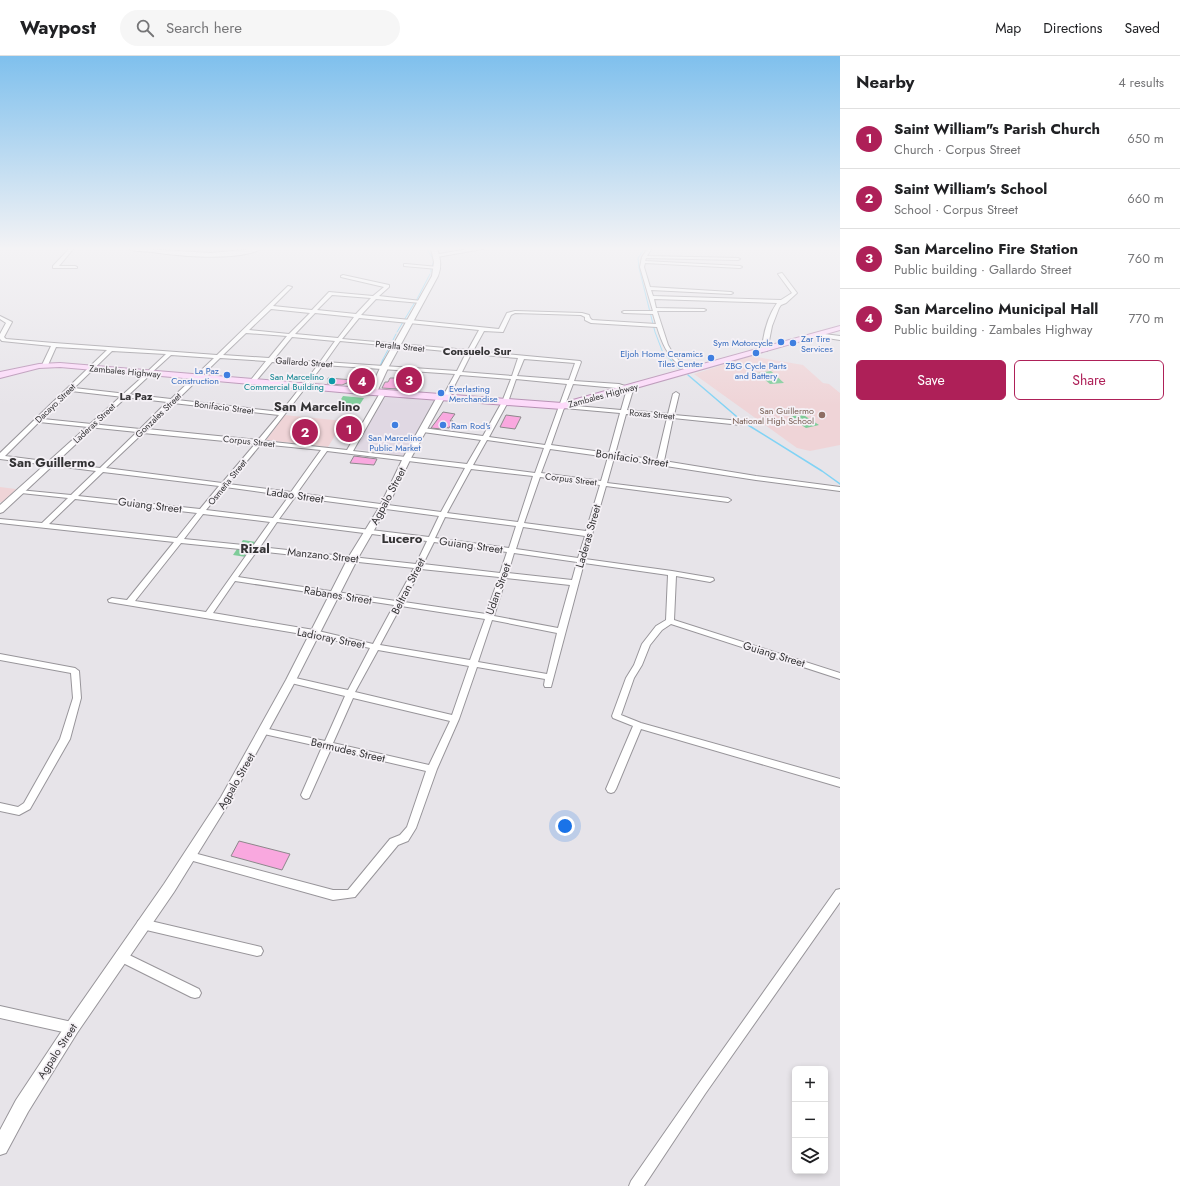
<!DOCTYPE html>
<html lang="en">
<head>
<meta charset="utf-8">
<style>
	:root { --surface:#fff; --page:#f6f6f6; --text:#202124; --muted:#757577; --line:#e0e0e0; --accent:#ae2058 }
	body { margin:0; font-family:Jost,sans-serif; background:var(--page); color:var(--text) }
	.controls { position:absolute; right:12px; bottom:12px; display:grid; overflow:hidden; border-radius:6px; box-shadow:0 2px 6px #0003 }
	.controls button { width:36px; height:36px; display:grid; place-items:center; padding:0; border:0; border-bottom:1px solid var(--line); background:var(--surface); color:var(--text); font:20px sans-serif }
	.you { position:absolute; left:565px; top:770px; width:14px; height:14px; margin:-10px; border:3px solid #fff; border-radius:50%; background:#1a73e8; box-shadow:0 0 0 6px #1a73e833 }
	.badge { display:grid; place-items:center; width:26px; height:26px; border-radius:50%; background:var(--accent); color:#fff; font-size:13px; font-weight:700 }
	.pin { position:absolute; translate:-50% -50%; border:2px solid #fff; box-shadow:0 1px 4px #0006 }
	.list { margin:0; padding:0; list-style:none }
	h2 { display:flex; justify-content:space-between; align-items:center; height:52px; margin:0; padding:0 16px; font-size:17px }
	h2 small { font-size:13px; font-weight:400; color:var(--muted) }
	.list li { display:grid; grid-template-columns:26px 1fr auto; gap:12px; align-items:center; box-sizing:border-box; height:60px; padding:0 16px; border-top:1px solid var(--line) }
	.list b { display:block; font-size:15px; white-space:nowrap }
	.list p { margin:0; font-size:13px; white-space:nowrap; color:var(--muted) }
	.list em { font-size:13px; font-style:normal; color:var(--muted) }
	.actions { display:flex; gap:8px; padding:12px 16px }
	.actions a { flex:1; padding:9px 0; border:1px solid var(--accent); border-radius:6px; text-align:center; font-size:14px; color:var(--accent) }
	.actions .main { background:var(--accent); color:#fff }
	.icon { flex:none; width:22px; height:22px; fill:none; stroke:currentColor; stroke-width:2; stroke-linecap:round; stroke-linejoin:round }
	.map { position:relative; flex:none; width:840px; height:1130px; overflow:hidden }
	header { display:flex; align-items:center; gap:24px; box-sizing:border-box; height:56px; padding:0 20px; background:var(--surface); border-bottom:1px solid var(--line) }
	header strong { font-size:19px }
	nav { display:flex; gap:22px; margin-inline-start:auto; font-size:14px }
	.search { width:280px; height:36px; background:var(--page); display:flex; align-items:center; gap:10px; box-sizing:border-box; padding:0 14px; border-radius:22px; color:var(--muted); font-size:15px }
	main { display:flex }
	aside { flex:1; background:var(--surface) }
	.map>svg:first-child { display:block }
	.built { fill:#e0d8e3 }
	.education { fill:#efd4d7 }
	.green { fill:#7ecc99 }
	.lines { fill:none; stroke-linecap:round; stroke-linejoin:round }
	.stream-far1 { stroke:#81d3f5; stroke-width:1 }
	.stream { stroke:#81d3f5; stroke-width:1.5 }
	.building { fill:#f9a8df; stroke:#8c888b }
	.minor-casing { stroke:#98959a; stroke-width:2 }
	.tertiary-casing { stroke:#98959a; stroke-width:2 }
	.secondary-casing { stroke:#98959a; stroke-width:2 }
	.primary-casing { stroke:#b690b3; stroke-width:2 }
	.minor { fill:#fff; fill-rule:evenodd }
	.tertiary { fill:#fff; fill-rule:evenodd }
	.secondary { fill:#fff; fill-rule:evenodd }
	.primary { fill:#fddafa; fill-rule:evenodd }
	.shop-dot { fill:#3f7fe0; stroke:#f5f1f6; stroke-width:1.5 }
	.culture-dot { fill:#0f9aa8; stroke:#f5f1f6; stroke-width:1.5 }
	.education-dot { fill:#8d6e63; stroke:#f5f1f6; stroke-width:1.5 }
	.labels { text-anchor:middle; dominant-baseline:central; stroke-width:3.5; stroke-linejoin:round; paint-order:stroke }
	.far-shop-label { font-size:9px; fill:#366cbe; stroke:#f5f1f6; text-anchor:start }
	.far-street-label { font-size:9px; fill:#353436; stroke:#f5f1f6 }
	.far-culture-label { font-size:9px; fill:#0d838f; stroke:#f5f1f6; text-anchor:end }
	.far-education-label { font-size:9px; fill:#785e54; stroke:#f5f1f6; text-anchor:end }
	.far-quarter-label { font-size:11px; font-weight:bold; fill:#353436; stroke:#f5f1f6 }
	.street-label { font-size:11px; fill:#353436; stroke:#f5f1f6 }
	.far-district-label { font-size:13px; font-weight:bold; fill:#353436; stroke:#f5f1f6 }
	.quarter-label { font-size:13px; font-weight:bold; fill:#353436; stroke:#f5f1f6 }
</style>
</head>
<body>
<header>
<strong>Waypost</strong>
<div class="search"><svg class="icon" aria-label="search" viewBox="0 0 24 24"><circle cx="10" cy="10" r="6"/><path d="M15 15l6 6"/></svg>Search here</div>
<nav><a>Map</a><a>Directions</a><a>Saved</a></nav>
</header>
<main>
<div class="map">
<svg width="840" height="1130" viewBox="0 0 840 1130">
	<rect width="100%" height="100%" fill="#e7e4e9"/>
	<polygon class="built" points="384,339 436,344 405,400 355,393"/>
	<g class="education">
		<polygon points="751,300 803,309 823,327 829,328 840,337 840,389 810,395 797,392 694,318"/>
		<polygon points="284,359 344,365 328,391 266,384"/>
		<polygon points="0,431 16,433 3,447 0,446"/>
	</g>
	<g class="green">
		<polygon points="771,315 784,327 770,328 757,317"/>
		<polygon points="343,340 364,342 355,356 335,353"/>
		<polygon points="802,358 819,369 806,372 789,361"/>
		<polygon points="243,484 256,486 246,501 233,499"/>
	</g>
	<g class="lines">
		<g class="stream-far1">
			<polyline points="147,192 171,195"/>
			<polyline points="426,192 434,204 432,211"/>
			<polyline points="645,192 638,202 639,212 655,276 663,297 672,305"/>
			<polyline points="247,194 253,192"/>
			<polyline points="431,212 431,216"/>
			<polyline points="416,245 430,218"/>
			<polyline points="397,276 415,246"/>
			<polyline points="391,288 396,278"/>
			<polyline points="382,305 390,290"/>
		</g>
		<g class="stream">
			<polyline points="671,304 682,315"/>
			<polyline points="380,310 383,304"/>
			<polyline points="688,319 743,366"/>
			<polyline points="748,369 822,415 840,428"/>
		</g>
	</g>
	<g class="building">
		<polygon points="328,322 354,324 342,329 328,328"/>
		<polygon points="390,322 398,322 396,326 417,328 413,334 382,332 385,326 388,326"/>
		<polygon points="443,356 455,358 450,365 453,365 449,372 442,371 441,373 431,372"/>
		<polygon points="506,359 521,361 515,373 500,371"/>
		<polygon points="345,365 361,366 353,381 336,379"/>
		<polygon points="354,400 377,403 374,409 350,407"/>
		<polygon points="239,785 290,798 282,814 231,800"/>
	</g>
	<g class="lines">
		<g class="minor-casing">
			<g id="minor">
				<polygon points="70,192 74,192 59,210 75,210 77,211 77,212 53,212 53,210"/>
				<path d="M648,192H652L647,200L738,202L740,203L738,204L646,202L645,205L740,210L742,211L740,212L645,207L644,211L650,231L731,236L733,237L731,238L651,234L653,240L781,244L792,237L778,218L782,217L797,237L786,247L781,249L779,252L772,270L767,295L762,294C763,278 768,260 777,247L654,243L656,252L704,253L706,254L704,255H657L668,289L675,301L691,314V316C686,316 684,313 680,310C667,299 662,287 657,271L591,267L585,264V261L581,259L515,257L511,259L503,276L484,275L473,295L580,305L581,306L574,325L619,328L628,331L633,330L634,331L627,354L668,358L673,338L676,336L679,338L674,359L741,365L744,367L741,369L673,362L664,405L756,420L840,431V435L756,424L614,402L607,427L728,442L731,444L728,446L606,430L585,503L672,515L713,522L714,524L710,526L676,520L674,564L840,617V623L671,568L662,574L650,589L642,609L634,622L621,659L641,667L840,723V731L641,673L616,733L614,736L611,737L608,736L606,733L633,670L613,662L612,660L626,622L634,609L642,588L656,570L666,564L668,519L584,507L551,631H545L544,629L545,623L477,611L459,663L437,713L416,772L408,785L398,789L355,841L333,844L186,803L185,800L186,797L190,796L333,834H348L390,783L400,779L407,771L426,715L331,693L309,742L306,743L303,742L301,739L322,691L264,678L261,677L259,675L261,673L264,672L325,685L345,640L291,627L287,624L291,621L348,634L370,592L314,580L109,546L108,544L112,542L127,544L174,486L0,467V463L42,467L68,442L21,437L18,435L19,434L71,439L96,415L0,403V397L107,294L56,291L48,309L43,310L42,309L51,290L2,285L0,283V278L6,267L0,263V260L12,266L4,281L6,283L54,287L217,299L288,230L292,231L273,250L312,254L329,236L373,240L384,231L341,221V220L343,219L389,229V231L379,240L421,245L423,246L421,247L376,243L361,259L499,273L507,257L515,255L582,257L589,259L590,262L592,264L656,268L653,258L624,257L622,256L624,255H653L640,211L642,201ZM332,239L371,242L356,258L317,254ZM271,253L310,257L289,278L249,274ZM315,257L354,261L338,282L295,278ZM359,262L479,274L468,294L342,283ZM246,277L287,280L269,302L223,299ZM292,281L335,285L320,306L274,303ZM340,285L466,297L457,315L325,306ZM112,295L166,298L147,316V318L149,319L171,299L214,302L171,343L74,332ZM471,298L518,302L512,320L462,316ZM220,302L266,305L250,325L253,327L255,326L272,306L318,309L281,356L177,344ZM524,303L575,307L569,324L517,320ZM323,309L455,318L442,342L445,344L448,342L460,319L511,323L502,346L483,380L423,372L420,374L423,376L481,384L467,408L353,395L386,337L383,335L380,337L347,394L264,385ZM516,323L567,328L545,389L489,381L508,346ZM573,328L627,333L621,354L565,349ZM71,335L167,346L140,373L43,363ZM173,347L279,359L258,384L147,373ZM564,352L620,357L609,397L551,389ZM626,358L667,362L657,404L615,398ZM39,366L137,376L100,412L5,400ZM143,377L255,388L222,427L106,412ZM487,384L544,392L535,417L473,409ZM261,388L321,394L291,436L228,428ZM550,393L608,401L601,425L541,417ZM327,395L465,412L441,456L297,437ZM471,413L533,420L518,466L447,457ZM103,416L219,430L200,453L78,440ZM540,421L600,429L586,475L524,467ZM225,431L289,440L273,462L206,454ZM295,441L439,460L429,481L279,463ZM75,443L197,457L177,482L49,468ZM203,458L270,466L253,490L184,483ZM445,461L516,470L509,492L435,482ZM277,466L427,485L416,508L260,491ZM523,471L585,480L578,502L516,493ZM434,486L507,496L500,517L423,508ZM181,487L250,494L206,556L135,545ZM257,495L414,512L396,545L238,521ZM514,497L577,506L572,524L508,517ZM421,513L499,521L486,558L404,546ZM506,522L570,529L558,572L494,560ZM235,525L394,549L373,588L314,574L213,557ZM401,550L485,563L470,604L380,589ZM492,564L557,577L547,618L478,606ZM378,594L469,610L452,659L355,636ZM353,642L450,665L429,709L333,687Z"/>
				<polygon points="406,208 438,211 440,212 438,213 404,210 404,208"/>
				<polygon points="816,277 840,280 840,284 814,280 814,278"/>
				<polygon points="0,598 75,612 79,615 81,642 70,683 30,753 19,759 0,755 0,747 18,751 24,747 60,683 73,642 71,617 0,604"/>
				<polygon points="840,833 840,846 705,1038 644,1130 629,1130 631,1125 697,1030 836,834"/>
				<polygon points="142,863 257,890 261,891 263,895 261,899 257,900 142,873 138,871 137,868 138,865"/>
				<polygon points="121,895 199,933 201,937 199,941 195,942 191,941 117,904 115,900 117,896"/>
				<polygon points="0,950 72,966 76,968 78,972 76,976 72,978 0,962"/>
			</g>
		</g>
		<g class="tertiary-casing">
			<g id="tertiary">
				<path d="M127,192L211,197L263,192C239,206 179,200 152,196C144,195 134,196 127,192Z"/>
				<polygon points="473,192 488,192 437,201 434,199"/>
				<polygon points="149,315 152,317 151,318 3,456 0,457 0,449"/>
				<polygon points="438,339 444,339 445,341 411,402 388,450 358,502 296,624 229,747 174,836 77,977 28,1056 6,1097 0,1099 0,1074 16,1044 67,967 164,828 221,741 286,624 348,502 380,450 403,402"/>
			</g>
		</g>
		<g class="secondary-casing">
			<path id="secondary" d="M431,192H437C440,202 442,210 438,220L388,312L377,336L373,338H370L369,336L380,312L432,220L434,206Z"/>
		</g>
		<g class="primary-casing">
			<polygon id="primary" points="840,270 840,274 562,353 373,339 60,311 39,312 0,322 0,316 39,308 60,307 373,333 562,347"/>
		</g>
		<use href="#minor" class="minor"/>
		<use href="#tertiary" class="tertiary"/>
		<use href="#secondary" class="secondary"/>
		<use href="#primary" class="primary"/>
	</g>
	<linearGradient id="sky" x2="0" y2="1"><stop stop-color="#7fc0ed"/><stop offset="0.55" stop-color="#f4f3f5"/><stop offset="1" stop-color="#f4f3f5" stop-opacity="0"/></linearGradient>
	<rect width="840" height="350" fill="url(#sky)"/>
	<g class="shop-dot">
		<circle cx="781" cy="286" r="4"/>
		<circle cx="793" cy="287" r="4"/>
		<circle cx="756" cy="297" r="4"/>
		<circle cx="711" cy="302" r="4"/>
		<circle cx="227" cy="319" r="4"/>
		<circle cx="441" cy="337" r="4"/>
		<circle cx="395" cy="369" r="4"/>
		<circle cx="443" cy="369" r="4"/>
	</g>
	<circle class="culture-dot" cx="332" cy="325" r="4"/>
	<circle class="education-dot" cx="822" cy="359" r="4"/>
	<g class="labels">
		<g class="far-shop-label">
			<text x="801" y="282">Zar Tire<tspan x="801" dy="10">Services</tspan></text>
			<text x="773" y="286" text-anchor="end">Sym Motorcycle</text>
			<text x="703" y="297" text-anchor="end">Eljoh Home Ceramics<tspan x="703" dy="10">Tiles Center</tspan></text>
			<text x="756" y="309" text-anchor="middle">ZBG Cycle Parts<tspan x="756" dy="10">and Battery</tspan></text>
			<text x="219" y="314" text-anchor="end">La Paz<tspan x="219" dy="10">Construction</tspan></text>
			<text x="449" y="332">Everlasting<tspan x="449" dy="10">Merchandise</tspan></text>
			<text x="451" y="369">Ram Rod's</text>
			<text x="395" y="381" text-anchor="middle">San Marcelino<tspan x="395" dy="10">Public Market</tspan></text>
		</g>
		<g class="far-street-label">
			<text transform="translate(400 290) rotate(6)">Peralta Street</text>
			<text transform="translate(304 306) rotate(4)">Gallardo Street</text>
			<text transform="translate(125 315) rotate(5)">Zambales Highway</text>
			<text transform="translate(603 339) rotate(-15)">Zambales Highway</text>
			<text transform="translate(55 347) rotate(-44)">Dacayo Street</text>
			<text transform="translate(224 351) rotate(7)">Bonifacio Street</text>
			<text transform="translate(652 358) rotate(5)">Roxas Street</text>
			<text transform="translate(158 359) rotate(-44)">Gonzales Street</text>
			<text transform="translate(94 367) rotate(-43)">Laderas Street</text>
			<text transform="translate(249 385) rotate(6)">Corpus Street</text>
			<text transform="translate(571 423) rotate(7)">Corpus Street</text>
			<text transform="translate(227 426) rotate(-51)">Osmeña Street</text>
		</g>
		<g class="far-culture-label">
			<text x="324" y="320">San Marcelino<tspan x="324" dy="10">Commercial Building</tspan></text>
		</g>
		<g class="far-education-label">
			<text x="814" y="354">San Guillermo<tspan x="814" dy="10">National High School</tspan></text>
		</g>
		<g class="far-quarter-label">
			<text x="477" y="295">Consuelo Sur</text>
			<text x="136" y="340">La Paz</text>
		</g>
		<g class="street-label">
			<text transform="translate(632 402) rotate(8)">Bonifacio Street</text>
			<text transform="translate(295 439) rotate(8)">Ladao Street</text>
			<text transform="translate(388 440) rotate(-62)">Agpalo Street</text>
			<text transform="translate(150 449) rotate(7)">Guiang Street</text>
			<text transform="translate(588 480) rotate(-74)">Laderas Street</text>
			<text transform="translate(471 489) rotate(8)">Guiang Street</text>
			<text transform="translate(323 499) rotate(6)">Manzano Street</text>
			<text transform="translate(408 530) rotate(-63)">Beltran Street</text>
			<text transform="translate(498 533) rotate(-70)">Udan Street</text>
			<text transform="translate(338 539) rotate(9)">Rabanes Street</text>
			<text transform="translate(331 582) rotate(11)">Ladioray Street</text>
			<text transform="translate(774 598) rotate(17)">Guiang Street</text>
			<text transform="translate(348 694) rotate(13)">Bermudes Street</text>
			<text transform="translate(236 725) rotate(-60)">Agpalo Street</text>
			<text transform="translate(57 995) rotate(-57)">Agpalo Street</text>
		</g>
		<g class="far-district-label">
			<text x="317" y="350">San Marcelino</text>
		</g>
		<g class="quarter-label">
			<text x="52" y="406">San Guillermo</text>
			<text x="402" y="482">Lucero</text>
			<text x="255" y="492">Rizal</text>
		</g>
	</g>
</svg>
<div class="controls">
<button>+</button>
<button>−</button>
<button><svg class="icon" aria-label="layers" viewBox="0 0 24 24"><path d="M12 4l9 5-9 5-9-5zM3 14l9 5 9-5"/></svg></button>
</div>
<div class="you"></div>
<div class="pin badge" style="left:349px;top:373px">1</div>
<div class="pin badge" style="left:305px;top:376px">2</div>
<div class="pin badge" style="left:409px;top:324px">3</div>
<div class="pin badge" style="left:362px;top:325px">4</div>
</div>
<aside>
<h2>Nearby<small>4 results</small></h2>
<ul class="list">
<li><span class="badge">1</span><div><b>Saint William&quot;s Parish Church</b><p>Church · Corpus Street</p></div><em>650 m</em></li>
<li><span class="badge">2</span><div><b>Saint William's School</b><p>School · Corpus Street</p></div><em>660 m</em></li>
<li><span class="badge">3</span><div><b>San Marcelino Fire Station</b><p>Public building · Gallardo Street</p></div><em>760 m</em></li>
<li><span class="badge">4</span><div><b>San Marcelino Municipal Hall</b><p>Public building · Zambales Highway</p></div><em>770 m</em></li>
</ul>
<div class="actions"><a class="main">Save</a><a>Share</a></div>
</aside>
</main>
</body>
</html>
